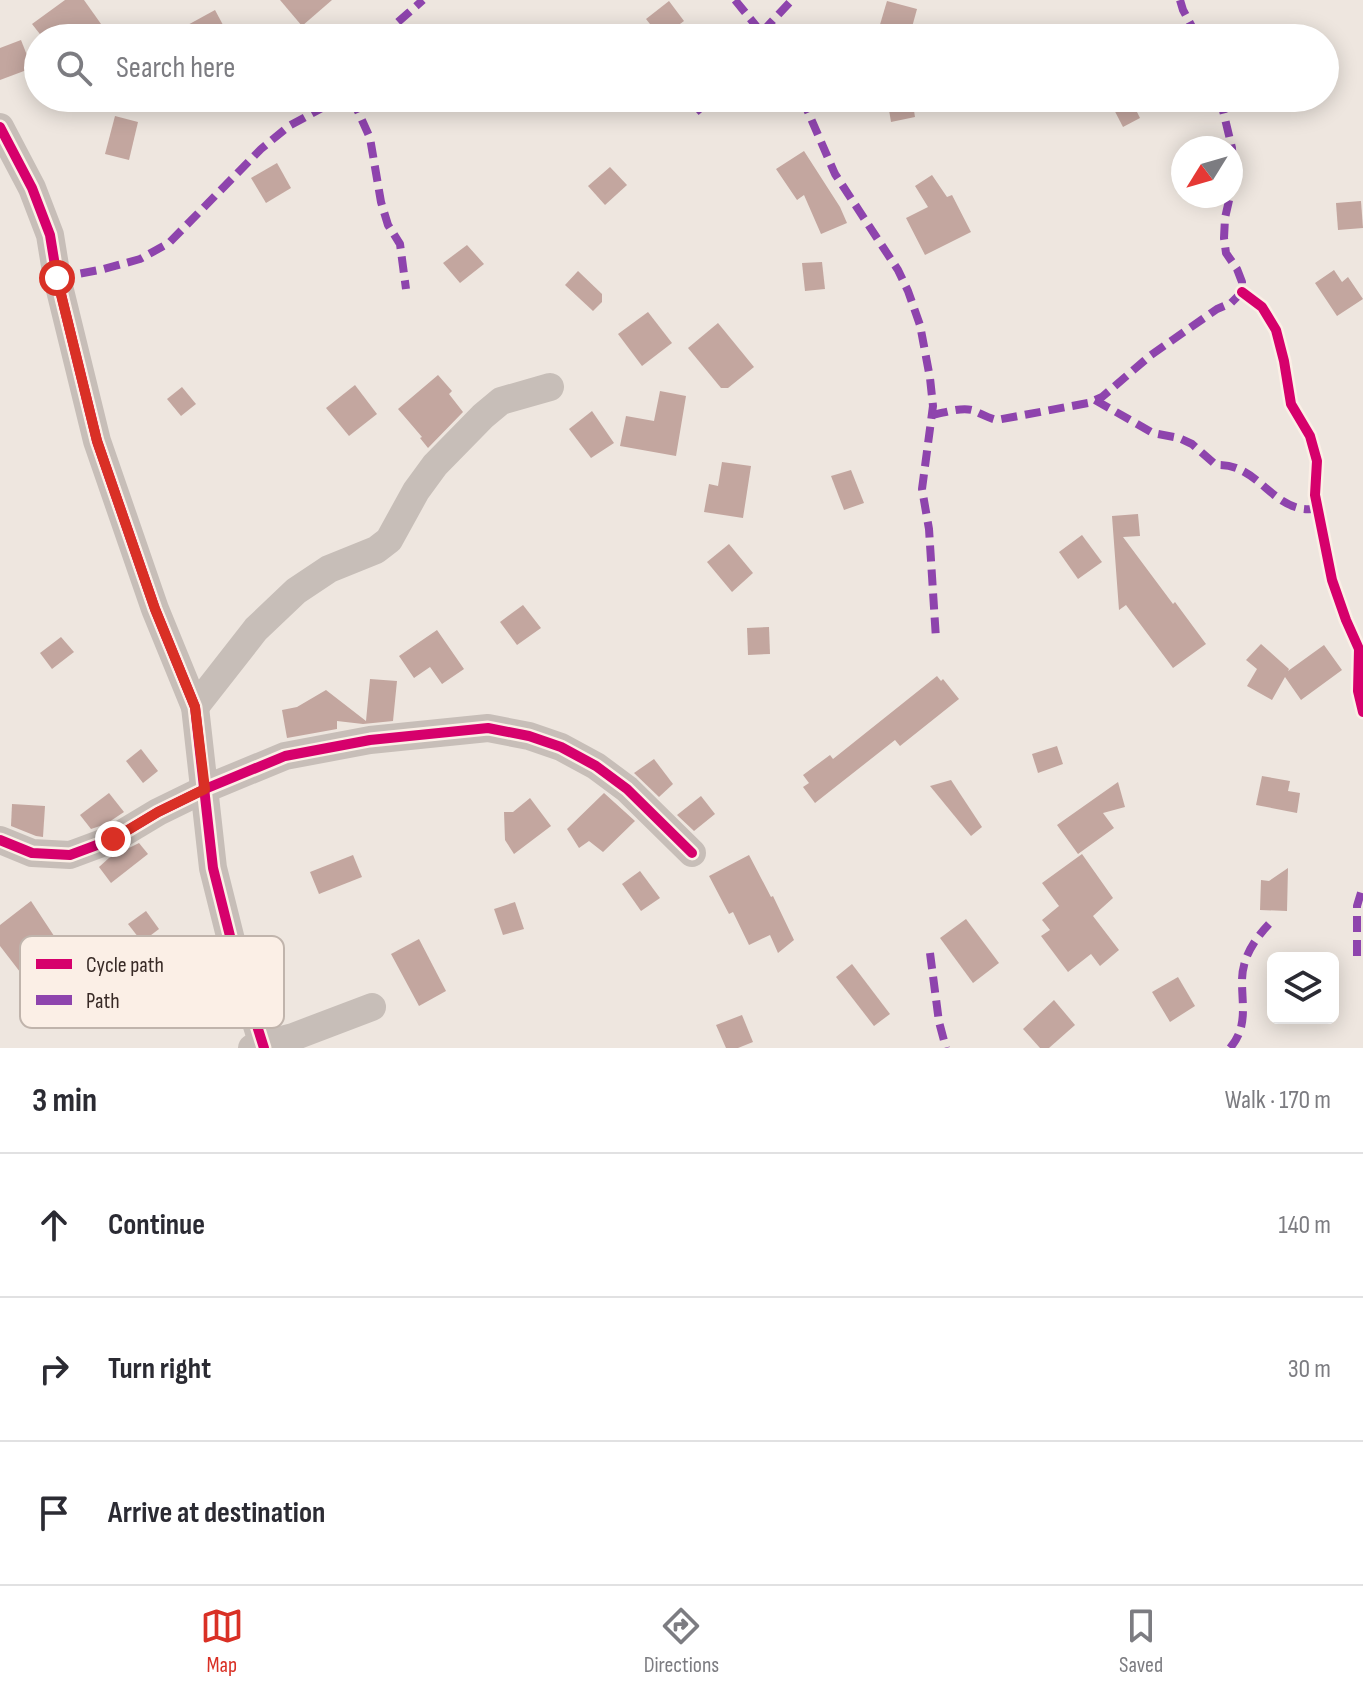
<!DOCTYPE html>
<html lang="en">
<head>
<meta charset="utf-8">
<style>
	:root { --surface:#fff; --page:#f7f7f7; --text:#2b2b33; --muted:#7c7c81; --line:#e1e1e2; --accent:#d93025 }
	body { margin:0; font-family:"Sofia Sans Condensed",sans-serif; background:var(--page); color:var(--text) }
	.controls { position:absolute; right:24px; bottom:24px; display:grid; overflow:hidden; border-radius:12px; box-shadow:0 4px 20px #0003 }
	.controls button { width:72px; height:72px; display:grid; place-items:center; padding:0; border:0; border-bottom:2px solid var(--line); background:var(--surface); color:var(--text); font:40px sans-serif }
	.compass { position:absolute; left:1171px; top:136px; width:72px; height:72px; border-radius:50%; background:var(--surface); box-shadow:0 4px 20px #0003; rotate:233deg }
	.stop { position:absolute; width:24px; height:24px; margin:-18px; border:6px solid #d93025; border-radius:50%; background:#fff }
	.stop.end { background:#d93025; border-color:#fff; box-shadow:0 2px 8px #0008 }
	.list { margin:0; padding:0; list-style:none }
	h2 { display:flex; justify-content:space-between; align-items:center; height:104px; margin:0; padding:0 32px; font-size:34px }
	h2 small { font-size:26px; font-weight:400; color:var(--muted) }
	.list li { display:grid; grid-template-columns:52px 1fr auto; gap:24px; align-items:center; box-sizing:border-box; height:144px; padding:0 32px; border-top:2px solid var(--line) }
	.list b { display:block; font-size:30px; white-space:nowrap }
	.list em { font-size:26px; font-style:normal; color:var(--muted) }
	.icon { flex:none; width:44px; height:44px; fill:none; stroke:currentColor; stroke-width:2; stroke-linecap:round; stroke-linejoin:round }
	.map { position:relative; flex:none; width:1363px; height:1048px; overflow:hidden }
	.search { position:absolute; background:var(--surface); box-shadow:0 4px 20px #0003; left:24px; right:24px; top:24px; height:88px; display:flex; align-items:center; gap:20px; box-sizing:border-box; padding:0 28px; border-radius:44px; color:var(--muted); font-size:30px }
	.sheet { height:536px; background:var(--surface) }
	nav { display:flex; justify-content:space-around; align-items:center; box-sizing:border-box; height:112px; border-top:2px solid var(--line); background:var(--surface); font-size:22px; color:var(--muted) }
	nav a { display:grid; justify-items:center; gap:4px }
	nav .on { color:var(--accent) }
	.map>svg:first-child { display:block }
	.building { fill:#c3a69f }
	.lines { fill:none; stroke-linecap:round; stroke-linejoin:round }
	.minor { stroke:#c7beb8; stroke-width:28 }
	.quiet { stroke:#8e44ad; stroke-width:8; stroke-dasharray:16 8; stroke-linecap:butt }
	.cycleway-casing { stroke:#fbefe6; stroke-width:15 }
	.cycleway { stroke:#d6006c; stroke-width:10 }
	.route { stroke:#d93025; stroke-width:10 }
	.key { fill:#fbefe6; stroke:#c0b4ac; stroke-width:2 }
	.key-label { font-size:22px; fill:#382a26 }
</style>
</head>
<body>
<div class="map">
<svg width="1363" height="1048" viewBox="0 0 1363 1048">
	<rect width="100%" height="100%" fill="#eee6df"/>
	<g class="building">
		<polygon points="65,0 84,0 111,38 43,38 32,24"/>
		<polygon points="280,0 332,0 302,26"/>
		<polygon points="669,1 684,21 661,38 646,19"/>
		<polygon points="887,1 917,9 909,38 876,38"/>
		<polygon points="215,10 230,38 164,38"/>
		<polygon points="21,40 32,68 0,80 0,48"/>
		<polygon points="887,98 912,98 915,117 891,122"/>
		<polygon points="1108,98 1130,98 1140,118 1123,127"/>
		<polygon points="115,116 138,122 129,160 105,154"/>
		<polygon points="804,151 840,207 847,223 821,234 804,195 797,200 776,169"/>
		<polygon points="277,163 291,188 266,203 251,178"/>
		<polygon points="610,167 627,185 605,205 588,186"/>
		<polygon points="932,175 947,197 952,195 971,232 925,255 906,218 928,207 915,186"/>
		<polygon points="1361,201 1363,228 1338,230 1336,203"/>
		<polygon points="467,245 484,264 460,283 443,263"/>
		<polygon points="822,262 825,289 805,291 802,263"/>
		<polygon points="1334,270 1342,282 1348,277 1363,299 1337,316 1315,283"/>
		<polygon points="578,271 602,294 602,302 593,311 565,285"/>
		<polygon points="648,312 672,343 642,366 618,334"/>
		<polygon points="718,323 754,367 728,388 721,388 688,348"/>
		<polygon points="438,375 452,391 449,394 463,412 428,448 420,438 422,437 398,409"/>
		<polygon points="355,385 377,414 349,436 326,408"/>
		<polygon points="182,387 196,404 181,416 167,399"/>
		<polygon points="660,391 686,396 676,456 620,446 626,416 654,421"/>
		<polygon points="592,411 614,443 591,458 569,429"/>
		<polygon points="722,462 751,466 743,518 704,512 709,484 718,486"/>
		<polygon points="851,470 864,503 844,510 831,476"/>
		<polygon points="1138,514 1140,536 1123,537 1173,604 1175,602 1206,644 1173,668 1126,605 1119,610 1112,516"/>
		<polygon points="1082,535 1102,562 1078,579 1059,552"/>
		<polygon points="729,544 753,573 732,592 707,562"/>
		<polygon points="523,605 541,628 517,645 500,622"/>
		<polygon points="769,627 770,654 748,655 747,628"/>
		<polygon points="437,630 464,669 442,684 430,667 414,678 399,656"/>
		<polygon points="61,637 74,652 52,669 40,653"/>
		<polygon points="1261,644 1289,669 1288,671 1324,645 1342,670 1301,700 1285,677 1272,700 1247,686 1257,669 1246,660"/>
		<polygon points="937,676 941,681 943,679 959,699 900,746 895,740 815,803 803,787 809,783 803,775 830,755 833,759"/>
		<polygon points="370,679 397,681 393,721 363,724 337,721 337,729 287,738 282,710 297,707 326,690 366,721"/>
		<polygon points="1057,746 1063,764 1038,773 1032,754"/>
		<polygon points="141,749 158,771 143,783 126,761"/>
		<polygon points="654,759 673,784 659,797 634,773"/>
		<polygon points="1262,776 1290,781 1288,791 1300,793 1297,813 1256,805"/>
		<polygon points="951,780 982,827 971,836 930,786"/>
		<polygon points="1118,782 1125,807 1103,813 1114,828 1078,854 1057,825"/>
		<polygon points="109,793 124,812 106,824 91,829 80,815"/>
		<polygon points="604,793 635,821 603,852 589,841 579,848 567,829"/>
		<polygon points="701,796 715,814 694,831 677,815"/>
		<polygon points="530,798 551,826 514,854 505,840 504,812 513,812"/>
		<polygon points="12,804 45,806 43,837 36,836 11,826"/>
		<polygon points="139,843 148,854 111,883 99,867 109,858"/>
		<polygon points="1082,854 1113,898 1093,916 1119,950 1100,966 1091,954 1068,972 1041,936 1050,930 1042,920 1059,906 1042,883"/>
		<polygon points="353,855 362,877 319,894 310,872"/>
		<polygon points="749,855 771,897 773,896 794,940 778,953 770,935 749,945 733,912 729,914 709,876"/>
		<polygon points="1288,868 1287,911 1260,910 1261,880 1269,881"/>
		<polygon points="640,871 660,898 641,911 622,884"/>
		<polygon points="31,901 60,945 71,937 104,988 79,1006 71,995 39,1018 25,999 32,994 25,983 27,981 0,946 0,925"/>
		<polygon points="515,902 524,929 503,935 494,909"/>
		<polygon points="146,911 159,929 142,942 128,924"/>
		<polygon points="966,919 999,963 973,983 940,938"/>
		<polygon points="419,939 446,991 419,1006 391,954"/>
		<polygon points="852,964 890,1014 874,1026 836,977"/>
		<polygon points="1178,977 1195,1006 1170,1022 1152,992"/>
		<polygon points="1054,1000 1075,1025 1049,1048 1040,1048 1023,1029"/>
		<polygon points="742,1015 753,1042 738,1048 726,1048 716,1025"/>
	</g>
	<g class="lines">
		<g class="minor">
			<polyline points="0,127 32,188 50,235 57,278 97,441 155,609 195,707 213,868 235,956 264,1048"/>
			<polyline points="195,707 256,629 296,591 329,569 376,550 389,540 416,491 435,465 483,416 501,401 550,387"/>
			<polyline points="0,840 32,853 70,855 113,839 158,812 205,789 285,756 370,740 488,728 529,736 561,747 596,766 627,789 692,853"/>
			<polyline points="252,1048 293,1037 372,1007"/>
		</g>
		<g class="quiet">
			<polyline points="735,0 766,38"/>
			<polyline points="1180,0 1183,10 1198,38"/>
			<polyline points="762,32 792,0"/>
			<polyline points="380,38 423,0"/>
			<polyline points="352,98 370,138 381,202 388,225 400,244 406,289"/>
			<polyline points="802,98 835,174 898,270 908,291 920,325 930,378 933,406 922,489 929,529 936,639"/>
			<polyline points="1220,98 1232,148 1233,172 1231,190"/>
			<polyline points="696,112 712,98"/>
			<polyline points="57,278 104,269 140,259 169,243 261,149 289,126 322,108 336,98"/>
			<path d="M1095,400L1153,433L1179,438L1192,444L1216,465C1254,463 1268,501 1299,508C1305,510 1312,509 1318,509"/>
			<path d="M932,415C944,413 960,407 972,410C980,413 988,418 997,420L1088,403L1102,397L1151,355L1217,309L1231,303L1242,292V282L1237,269L1226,253L1224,238L1225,218L1230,196"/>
			<polyline points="930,953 939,1022 946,1048"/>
			<polyline points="1357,956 1357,906 1363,886"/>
			<path d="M1230,1048C1248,1027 1242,1006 1242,981C1242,958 1254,940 1269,924"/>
		</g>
		<g class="cycleway-casing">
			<g id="cycleway">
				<polyline points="0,127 32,188 50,235 57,278 97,441 155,609 195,707 213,868 235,956 264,1048"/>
				<polyline points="1242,292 1262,307 1276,330 1284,361 1291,404 1310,436 1317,461 1315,495 1332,580 1346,620 1359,649 1358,691 1363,712"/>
				<polyline points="0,840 32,853 70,855 113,839 158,812 205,789 285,756 370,740 488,728 529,736 561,747 596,766 627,789 692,853"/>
			</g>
		</g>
		<use href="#cycleway" class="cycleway"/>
	</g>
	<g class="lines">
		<polyline class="route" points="57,278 97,441 155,609 195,707 205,789 158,812 113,839"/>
	</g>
	<rect x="20" y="936" width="264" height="92" rx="12" class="key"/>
	<rect x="36" y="959" width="36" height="10" fill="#d6006c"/>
	<rect x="36" y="995" width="36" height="10" fill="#8e44ad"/>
	<g class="key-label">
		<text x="86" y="972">Cycle path</text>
		<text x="86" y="1008">Path</text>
	</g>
</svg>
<div class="controls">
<button><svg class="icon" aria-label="layers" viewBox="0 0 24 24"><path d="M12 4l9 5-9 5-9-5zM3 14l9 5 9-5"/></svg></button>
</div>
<svg class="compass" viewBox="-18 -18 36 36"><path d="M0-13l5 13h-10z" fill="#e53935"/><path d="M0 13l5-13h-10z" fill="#7c7c81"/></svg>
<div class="stop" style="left:57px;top:278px"></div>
<div class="stop end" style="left:113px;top:839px"></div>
<div class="search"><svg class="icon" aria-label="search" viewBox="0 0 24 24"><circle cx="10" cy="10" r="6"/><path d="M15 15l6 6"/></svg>Search here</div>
</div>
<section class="sheet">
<h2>3 min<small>Walk · 170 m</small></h2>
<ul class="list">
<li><svg class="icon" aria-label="ahead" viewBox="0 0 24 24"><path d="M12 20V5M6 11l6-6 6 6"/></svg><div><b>Continue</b></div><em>140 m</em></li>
<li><svg class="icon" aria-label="right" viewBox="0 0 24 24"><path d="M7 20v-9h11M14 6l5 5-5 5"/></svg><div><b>Turn right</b></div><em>30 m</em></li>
<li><svg class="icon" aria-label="arrive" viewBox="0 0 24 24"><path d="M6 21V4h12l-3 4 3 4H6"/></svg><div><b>Arrive at destination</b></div></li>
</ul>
</section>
<nav>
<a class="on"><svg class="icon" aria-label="map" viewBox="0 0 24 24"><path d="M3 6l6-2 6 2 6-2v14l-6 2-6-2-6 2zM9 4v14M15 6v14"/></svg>Map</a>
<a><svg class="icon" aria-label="directions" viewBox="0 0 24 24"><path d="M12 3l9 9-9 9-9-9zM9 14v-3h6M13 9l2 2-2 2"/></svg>Directions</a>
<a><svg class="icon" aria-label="saved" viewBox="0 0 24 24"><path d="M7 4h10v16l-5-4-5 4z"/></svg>Saved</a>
</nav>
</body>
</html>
